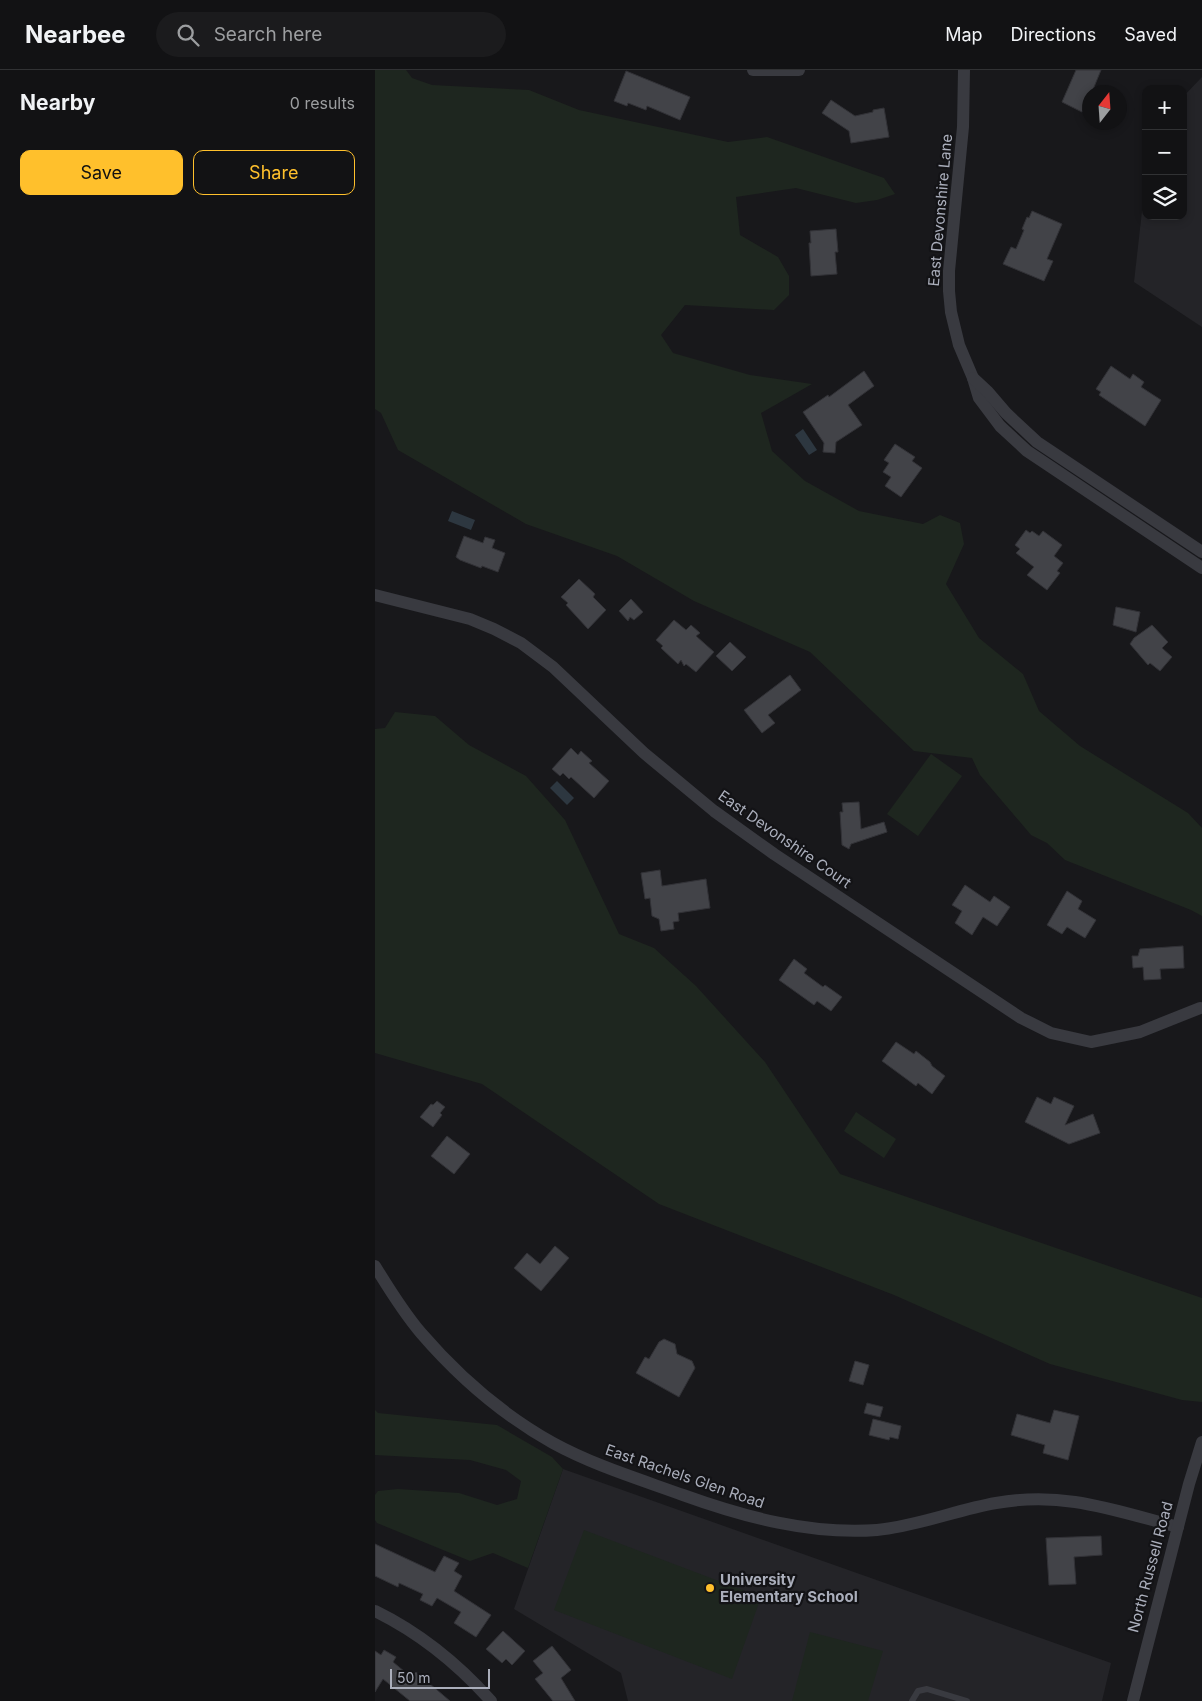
<!DOCTYPE html>
<html lang="en">
<head>
<meta charset="utf-8">
<style>
	:root { --surface:#121214; --page:#1b1b1d; --text:#f1f3f6; --muted:#9c9ea0; --line:#313234; --accent:#ffc02c }
	body { margin:0; font-family:Inter,sans-serif; background:var(--page); color:var(--text) }
	.controls { position:absolute; right:15px; top:15px; display:grid; overflow:hidden; border-radius:10px; box-shadow:0 2px 8px #0003 }
	.controls button { width:45px; height:45px; display:grid; place-items:center; padding:0; border:0; border-bottom:1px solid var(--line); background:var(--surface); color:var(--text); font:25px sans-serif }
	.compass { position:absolute; left:707px; top:15px; width:45px; height:45px; border-radius:50%; background:var(--surface); box-shadow:0 2px 8px #0003; rotate:17deg }
	.scale { position:absolute; left:15px; bottom:12px; width:100px; box-sizing:border-box; padding-left:5px; border:2px solid #aaaebb; border-top:0; font-size:14px; line-height:18px; white-space:nowrap; color:#aaaebb; -webkit-text-stroke:4px #131316; paint-order:stroke }
	.list { margin:0; padding:0; list-style:none }
	h2 { display:flex; justify-content:space-between; align-items:center; height:65px; margin:0; padding:0 20px; font-size:21px }
	h2 small { font-size:16px; font-weight:400; color:var(--muted) }
	.actions { display:flex; gap:10px; padding:15px 20px }
	.actions a { flex:1; padding:11px 0; border:1px solid var(--accent); border-radius:10px; text-align:center; font-size:18px; color:var(--accent) }
	.actions .main { background:var(--accent); color:#111 }
	.icon { flex:none; width:28px; height:28px; fill:none; stroke:currentColor; stroke-width:2; stroke-linecap:round; stroke-linejoin:round }
	.map { position:relative; flex:none; width:827px; height:1631px; overflow:hidden }
	header { display:flex; align-items:center; gap:30px; box-sizing:border-box; height:70px; padding:0 25px; background:var(--surface); border-bottom:1px solid var(--line) }
	header strong { font-size:24px }
	nav { display:flex; gap:28px; margin-inline-start:auto; font-size:18px }
	.search { width:350px; height:45px; background:var(--page); display:flex; align-items:center; gap:12px; box-sizing:border-box; padding:0 18px; border-radius:28px; color:var(--muted); font-size:19px }
	main { display:flex }
	aside { flex:1; background:var(--surface) }
	.map>svg:first-child { display:block }
	.built { fill:#242428 }
	.green { fill:#1e261f }
	.water { fill:#2d3740 }
	.building { fill:#424348; stroke:#323237 }
	.lines { fill:none; stroke-linecap:round; stroke-linejoin:round }
	.lane { stroke:#393a40; stroke-width:6 }
	.street { stroke:#393a40; stroke-width:12 }
	.poi-dot { fill:#ffc02c; stroke:#131316; stroke-width:2 }
	.labels { text-anchor:middle; dominant-baseline:central; stroke-width:4.5; stroke-linejoin:round; paint-order:stroke }
	.street-label { font-size:15px; fill:#aaaebb; stroke:#131316 }
	.poi-label { font-size:15px; font-weight:bold; fill:#aaaebb; stroke:#131316; text-anchor:start }
</style>
</head>
<body>
<header>
<strong>Nearbee</strong>
<div class="search"><svg class="icon" aria-label="search" viewBox="0 0 24 24"><circle cx="10" cy="10" r="6"/><path d="M15 15l6 6"/></svg>Search here</div>
<nav><a>Map</a><a>Directions</a><a>Saved</a></nav>
</header>
<main>
<aside>
<h2>Nearby<small>0 results</small></h2>
<ul class="list">
</ul>
<div class="actions"><a class="main">Save</a><a>Share</a></div>
</aside>
<div class="map">
<svg width="827" height="1631" viewBox="0 0 827 1631">
	<rect width="100%" height="100%" fill="#18181b"/>
	<g class="built">
		<polygon points="827,7 827,257 759,212 771,106 771,146 808,146 808,27"/>
		<polygon points="188,1399 736,1593 727,1631 253,1631 246,1603 139,1539"/>
	</g>
	<g class="green">
		<polygon points="0,0 31,0 37,8 57,15 154,20 204,40 353,72 392,67 509,108 520,124 502,130 481,133 421,118 361,127 365,165 403,187 414,206 414,225 399,240 310,235 286,265 298,283 375,305 437,314 386,343 397,381 430,411 484,441 548,454 565,445 585,453 589,474 571,514 604,568 648,604 664,641 705,676 813,743 827,758 827,846 816,840 690,790 672,773 656,765 605,705 597,688 539,681 435,582 319,531 242,486 151,454 23,380 6,343 0,339"/>
		<polygon points="20,642 60,646 94,675 151,706 190,750 244,864 279,878 321,916 390,992 465,1104 827,1228 827,1332 807,1330 675,1294 519,1225 284,1134 107,1014 0,983 0,659 10,658"/>
		<polygon points="556,684 587,706 543,766 512,744"/>
		<polygon points="481,1042 521,1069 509,1088 469,1061"/>
		<polygon points="0,1340 3,1343 122,1355 177,1387 188,1399 153,1498 118,1483 95,1491 2,1453 0,1450 0,1425 3,1421 23,1419 84,1423 122,1435 142,1429 146,1411 131,1400 95,1390 0,1385"/>
		<polygon points="209,1460 386,1527 357,1609 179,1540"/>
		<polygon points="435,1562 508,1581 493,1631 417,1631"/>
	</g>
	<g class="water">
		<polygon points="428,359 442,380 434,385 420,365"/>
		<polygon points="77,441 100,450 96,460 73,451"/>
		<polygon points="182,711 199,728 192,735 175,718"/>
	</g>
	<g class="building">
		<polygon points="701,0 726,0 717,22 714,22 714,35 711,33 707,42 687,32"/>
		<polygon points="251,1 315,27 305,50 272,36 271,40 253,33 252,36 239,31"/>
		<polygon points="456,30 480,46 498,42 498,40 509,38 514,67 476,73 474,61 447,43"/>
		<polygon points="657,141 687,154 672,189 678,191 669,211 628,194 636,177 641,179 649,160 647,159 652,147 654,148"/>
		<polygon points="461,159 463,182 460,182 462,204 436,206 434,173 436,173 435,161"/>
		<polygon points="736,296 755,309 758,304 769,312 766,317 786,330 770,356 724,325 726,322 721,319"/>
		<polygon points="489,301 499,316 473,335 487,355 461,372 460,383 448,382 449,373 428,342 453,325 454,327"/>
		<polygon points="520,374 540,387 537,391 547,398 526,427 510,416 516,407 508,402 514,393 509,390"/>
		<polygon points="651,460 655,463 657,461 664,466 668,461 687,475 679,486 688,493 682,501 685,503 672,520 652,505 659,497 641,483 645,479 640,475"/>
		<polygon points="89,466 108,473 110,467 120,470 117,478 130,483 123,502 107,496 106,498 85,490 81,487"/>
		<polygon points="204,509 220,524 218,527 231,540 213,559 191,535 193,533 186,527"/>
		<polygon points="256,529 268,542 259,550 255,547 253,551 244,541"/>
		<polygon points="741,537 765,542 761,562 738,555"/>
		<polygon points="299,550 311,560 316,555 325,563 321,566 339,582 321,602 311,594 309,596 306,590 303,594 286,578 288,576 281,570"/>
		<polygon points="777,555 793,572 787,578 797,587 785,601 775,593 773,595 755,574 759,568"/>
		<polygon points="355,572 371,587 357,601 341,586"/>
		<polygon points="415,605 426,620 393,645 400,653 387,663 369,640"/>
		<polygon points="196,678 203,685 206,681 217,691 214,693 234,711 219,728 196,707 194,709 188,703 185,706 177,699"/>
		<polygon points="484,732 486,759 509,752 512,762 476,774 474,779 467,775 465,742 468,742 467,733"/>
		<polygon points="285,800 287,816 331,809 335,838 303,843 304,851 298,852 299,859 286,861 284,849 277,846 275,828 270,829 266,803"/>
		<polygon points="590,815 615,832 619,826 635,837 622,856 608,847 597,865 580,853 587,841 577,835"/>
		<polygon points="692,821 707,831 703,839 721,850 710,868 692,857 687,864 672,855"/>
		<polygon points="808,876 809,898 785,899 786,909 769,910 768,897 758,898 757,886 763,886 765,879"/>
		<polygon points="419,889 432,899 429,903 448,917 450,915 467,927 456,941 442,931 439,935 404,910"/>
		<polygon points="521,972 539,984 541,981 555,992 557,996 570,1006 557,1024 543,1013 541,1016 507,991"/>
		<polygon points="662,1027 676,1034 679,1027 699,1036 690,1055 718,1044 725,1063 694,1074 650,1052"/>
		<polygon points="62,1031 70,1037 65,1043 67,1045 58,1057 45,1047 56,1034 58,1035"/>
		<polygon points="72,1066 95,1084 79,1104 56,1086"/>
		<polygon points="180,1176 194,1188 166,1221 139,1198 152,1183 165,1194"/>
		<polygon points="289,1269 300,1274 302,1284 317,1291 320,1298 304,1327 261,1303 270,1287 274,1289 284,1272"/>
		<polygon points="480,1291 494,1295 488,1315 474,1311"/>
		<polygon points="492,1333 508,1337 505,1347 489,1343"/>
		<polygon points="679,1340 704,1346 693,1390 668,1383 670,1375 636,1365 642,1344 675,1353"/>
		<polygon points="498,1349 526,1356 523,1369 515,1367 514,1370 494,1365"/>
		<polygon points="726,1466 727,1485 699,1487 701,1514 674,1515 671,1468"/>
		<polygon points="0,1474 60,1502 69,1486 84,1493 79,1501 87,1506 79,1521 116,1545 101,1567 79,1553 86,1542 62,1528 57,1536 45,1530 48,1524 24,1513 23,1517 0,1506"/>
		<polygon points="128,1561 150,1581 137,1595 131,1589 127,1593 111,1579"/>
		<polygon points="177,1576 196,1600 186,1608 200,1631 178,1631 160,1609 168,1603 158,1591"/>
		<polygon points="9,1580 21,1587 18,1592 36,1607 41,1602 75,1631 35,1631 8,1609 0,1622 0,1581 6,1585"/>
	</g>
	<g class="lines">
		<polyline class="lane" points="537,1631 543,1621 552,1619 592,1631"/>
		<g class="street">
			<polyline points="378,0 424,0"/>
			<polyline points="589,0 588,57 574,201 574,221 576,242 584,275 598,308 604,328 625,356 652,381 827,498"/>
			<polyline points="598,308 613,322 631,343 662,372 827,482"/>
			<polyline points="0,525 95,549 119,559 146,573 178,597 269,683 339,741 399,784 646,948 676,963 716,972 765,962 825,938"/>
			<path d="M0,1196C14,1219 29,1243 46,1263C83,1306 128,1345 178,1373C218,1395 264,1409 308,1425C369,1447 436,1465 502,1460C543,1456 581,1440 621,1433C689,1421 738,1440 803,1457"/>
			<path d="M0,1541C45,1563 83,1594 116,1631"/>
			<polyline points="758,1631 814,1414 827,1372"/>
		</g>
	</g>
	<circle class="poi-dot" cx="335" cy="1518" r="5"/>
	<g class="labels">
		<g class="street-label">
			<text transform="translate(565 140) rotate(-85)">East Devonshire Lane</text>
			<text transform="translate(410 769) rotate(35)">East Devonshire Court</text>
			<text transform="translate(310 1406) rotate(19)">East Rachels Glen Road</text>
			<text transform="translate(775 1497) rotate(-75)">North Russell Road</text>
		</g>
		<g class="poi-label">
			<text x="345" y="1509">University<tspan x="345" dy="17">Elementary School</tspan></text>
		</g>
	</g>
</svg>
<div class="controls">
<button>+</button>
<button>−</button>
<button><svg class="icon" aria-label="layers" viewBox="0 0 24 24"><path d="M12 4l9 5-9 5-9-5zM3 14l9 5 9-5"/></svg></button>
</div>
<svg class="compass" viewBox="-18 -18 36 36"><path d="M0-13l5 13h-10z" fill="#e53935"/><path d="M0 13l5-13h-10z" fill="#9c9ea0"/></svg>
<div class="scale">50 m</div>
</div>
</main>
</body>
</html>
